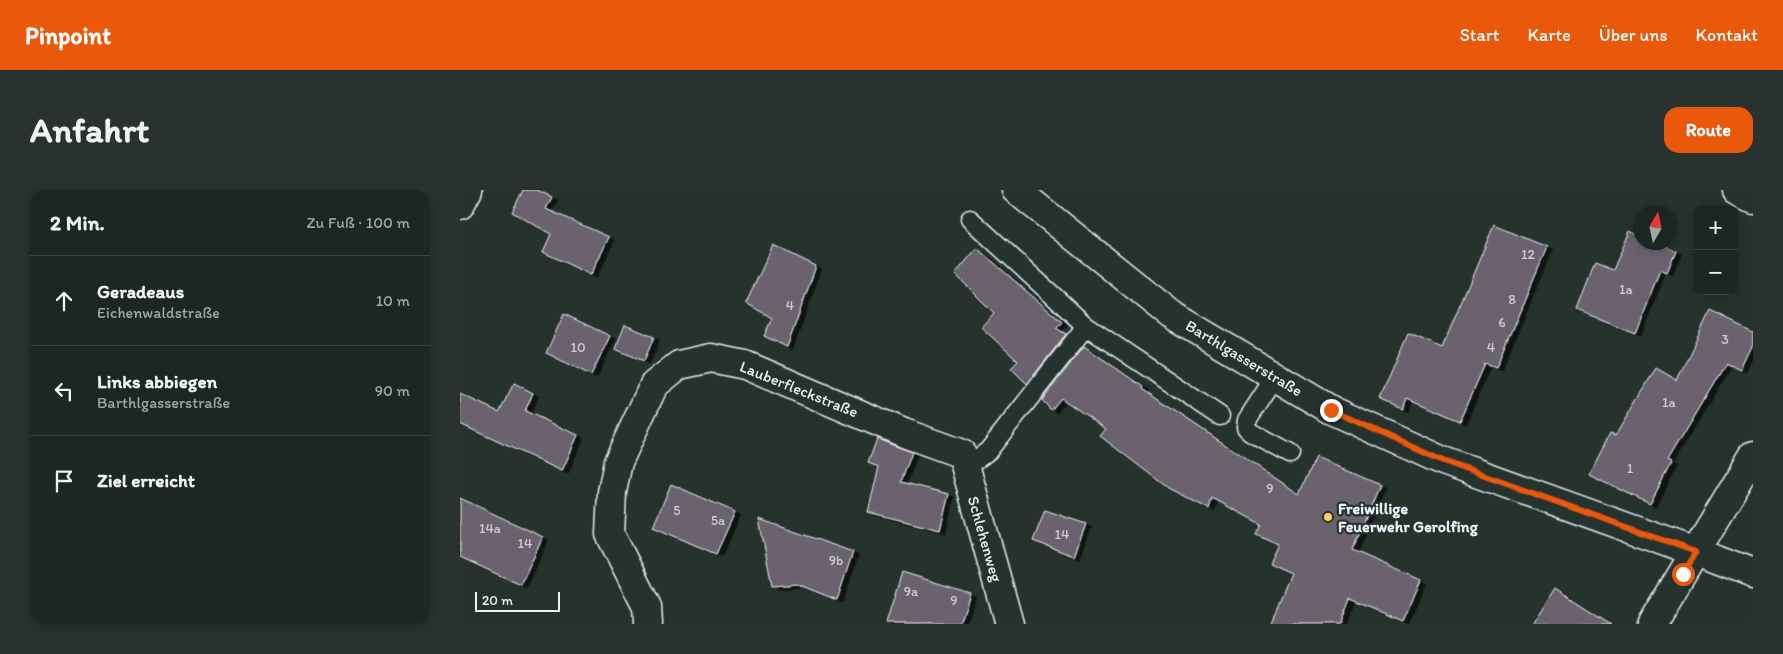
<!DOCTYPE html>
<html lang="de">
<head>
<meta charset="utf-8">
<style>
	:root { --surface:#1c2622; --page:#29322f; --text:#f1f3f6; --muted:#a0a5a5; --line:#3a4340; --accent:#ea580c }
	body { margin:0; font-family:Itim,sans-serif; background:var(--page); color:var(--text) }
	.controls { position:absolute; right:15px; top:15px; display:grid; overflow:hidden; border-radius:10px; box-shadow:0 2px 8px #0003 }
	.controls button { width:45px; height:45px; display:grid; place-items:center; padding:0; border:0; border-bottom:1px solid var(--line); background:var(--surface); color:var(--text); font:25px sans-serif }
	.compass { position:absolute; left:1173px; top:15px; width:45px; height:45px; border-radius:50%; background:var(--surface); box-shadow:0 2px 8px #0003; rotate:9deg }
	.scale { position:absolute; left:15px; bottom:12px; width:85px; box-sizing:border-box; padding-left:5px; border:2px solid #e8f1f8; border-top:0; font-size:14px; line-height:18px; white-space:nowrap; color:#e8f1f8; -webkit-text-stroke:4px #26332d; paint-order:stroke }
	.stop { position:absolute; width:15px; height:15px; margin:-11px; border:4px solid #ea580c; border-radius:50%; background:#fff }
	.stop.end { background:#ea580c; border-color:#fff; box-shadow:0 1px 5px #0008 }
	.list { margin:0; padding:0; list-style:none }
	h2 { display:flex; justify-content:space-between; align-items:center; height:65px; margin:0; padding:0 20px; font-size:21px }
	h2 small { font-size:16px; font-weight:400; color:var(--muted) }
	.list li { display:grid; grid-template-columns:32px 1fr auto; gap:15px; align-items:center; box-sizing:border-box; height:90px; padding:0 20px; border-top:1px solid var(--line) }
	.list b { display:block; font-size:19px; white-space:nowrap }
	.list p { margin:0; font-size:16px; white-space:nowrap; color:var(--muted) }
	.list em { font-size:16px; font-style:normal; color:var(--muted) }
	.icon { flex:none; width:28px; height:28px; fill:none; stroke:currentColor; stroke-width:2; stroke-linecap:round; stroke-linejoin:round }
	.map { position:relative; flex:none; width:1293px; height:434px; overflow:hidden; border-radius:15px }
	header { display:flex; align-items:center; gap:30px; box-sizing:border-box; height:70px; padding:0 25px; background:var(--accent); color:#fff }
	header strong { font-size:24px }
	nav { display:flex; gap:28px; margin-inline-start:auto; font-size:18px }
	.intro { display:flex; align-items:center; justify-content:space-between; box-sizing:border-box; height:120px; padding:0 30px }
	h1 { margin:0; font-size:35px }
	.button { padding:12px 22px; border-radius:15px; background:var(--accent); color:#fff; font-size:18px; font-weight:700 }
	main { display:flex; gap:30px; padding:0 30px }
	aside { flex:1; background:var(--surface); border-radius:15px; box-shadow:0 2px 8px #0003 }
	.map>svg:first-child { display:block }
	.building { fill:#6a646d; stroke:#e8f1f8; filter:url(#shadow) }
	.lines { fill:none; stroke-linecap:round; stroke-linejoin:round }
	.lane-casing { stroke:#e8f1f8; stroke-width:21 }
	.street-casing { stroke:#e8f1f8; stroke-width:31 }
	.secondary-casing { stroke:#e8f1f8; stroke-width:31 }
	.lane { stroke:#26332d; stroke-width:18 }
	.street { stroke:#26332d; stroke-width:28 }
	.secondary { stroke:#26332d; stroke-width:28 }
	.route { stroke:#ea580c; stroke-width:6 }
	.poi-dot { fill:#ffd166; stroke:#26332d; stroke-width:2 }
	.labels { text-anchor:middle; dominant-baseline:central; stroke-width:4.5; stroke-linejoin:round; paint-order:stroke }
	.number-label { font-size:14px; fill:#c8ced5 }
	.street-label { font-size:16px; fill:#e8f1f8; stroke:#26332d }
	.poi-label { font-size:16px; font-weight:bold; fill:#e8f1f8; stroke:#26332d; text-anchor:start }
</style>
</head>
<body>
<header>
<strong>Pinpoint</strong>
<nav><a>Start</a><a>Karte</a><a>Über uns</a><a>Kontakt</a></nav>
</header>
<div class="intro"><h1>Anfahrt</h1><a class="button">Route</a></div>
<main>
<aside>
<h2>2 Min.<small>Zu Fuß · 100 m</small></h2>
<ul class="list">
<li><svg class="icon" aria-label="ahead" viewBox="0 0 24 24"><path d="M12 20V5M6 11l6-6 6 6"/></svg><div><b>Geradeaus</b><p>Eichenwaldstraße</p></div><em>10 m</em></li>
<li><svg class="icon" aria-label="left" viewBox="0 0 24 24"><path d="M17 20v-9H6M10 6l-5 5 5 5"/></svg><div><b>Links abbiegen</b><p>Barthlgasserstraße</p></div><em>90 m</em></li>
<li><svg class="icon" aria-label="arrive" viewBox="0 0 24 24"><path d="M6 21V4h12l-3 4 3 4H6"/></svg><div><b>Ziel erreicht</b></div></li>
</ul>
</aside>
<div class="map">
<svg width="1293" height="434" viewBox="0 0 1293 434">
	<defs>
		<filter id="shadow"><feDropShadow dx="5.5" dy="3" stdDeviation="0" flood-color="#0009"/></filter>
	</defs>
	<rect width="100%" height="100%" fill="#26332d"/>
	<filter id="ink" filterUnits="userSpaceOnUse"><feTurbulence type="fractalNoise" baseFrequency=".02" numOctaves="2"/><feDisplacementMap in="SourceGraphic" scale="10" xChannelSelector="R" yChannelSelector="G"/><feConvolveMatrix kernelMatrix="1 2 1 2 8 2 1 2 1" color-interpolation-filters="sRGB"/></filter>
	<g filter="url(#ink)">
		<g class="building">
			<polygon points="63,0 77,0 92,7 86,19 149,47 131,85 83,62 91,44 52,22"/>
			<polygon points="1034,35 1087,57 1036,178 1025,174 1000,231 947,208 943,219 920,209 948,143 982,158"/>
			<polygon points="1170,41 1180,46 1180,52 1196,52 1216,61 1207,83 1200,80 1175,143 1117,120 1135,73 1153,80"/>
			<polygon points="313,55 356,76 327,157 304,146 312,128 286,113"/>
			<polygon points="517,58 602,132 596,138 606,144 567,194 551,178 558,171 521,137 534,123 495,84"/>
			<polygon points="1250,121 1293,142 1293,157 1282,180 1266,172 1207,271 1211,273 1190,314 1129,284 1150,243 1156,245 1196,178 1217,190"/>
			<polygon points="104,124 150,146 131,185 86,163"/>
			<polygon points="165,135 194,147 184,171 155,159"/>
			<polygon points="624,156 683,197 682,199 839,304 856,267 920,295 892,360 961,390 943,431 890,408 880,434 810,434 831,383 809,373 818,354 796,344 801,334 752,308 749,319 708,298 640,246 646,239 601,208 591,220 582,210"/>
			<polygon points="54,193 73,203 65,221 118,245 102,281 0,234 0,204 39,222"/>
			<polygon points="417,249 452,262 441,292 489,304 480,340 408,322 419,277 408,273"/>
			<polygon points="211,294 275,322 256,364 193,337"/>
			<polygon points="0,308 83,347 61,395 0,367"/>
			<polygon points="585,320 626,334 614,366 573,351"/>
			<polygon points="299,329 393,362 377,410 337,394 312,396"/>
			<polygon points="442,382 510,403 500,434 426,434"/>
			<polygon points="1095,398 1151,434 1072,434"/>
		</g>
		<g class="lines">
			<g class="lane-casing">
				<g id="lane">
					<polyline points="510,29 626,136"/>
					<polyline points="815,187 787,230 786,237 790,242 830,264"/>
					<polyline points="505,278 528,261 626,136 760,226"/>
				</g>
			</g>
			<g class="street-casing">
				<g id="street">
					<polyline points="1277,0 1293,8"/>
					<polyline points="188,434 187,417 150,344 152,302 158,272 194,195 219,175 251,168 285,175 444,243 502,264 549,434"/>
				</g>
			</g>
			<g class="secondary-casing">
				<g id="secondary">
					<polyline points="556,0 712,125 871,220 983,271 1236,362 1293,384"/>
					<polyline points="0,15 8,0"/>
					<polyline points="1192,434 1293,266"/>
				</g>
			</g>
			<use href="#lane" class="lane"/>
			<use href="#street" class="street"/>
			<use href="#secondary" class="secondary"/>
		</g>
	</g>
	<g class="lines" filter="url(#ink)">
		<polyline class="route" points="871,220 983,271 1236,362 1223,384"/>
	</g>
	<circle class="poi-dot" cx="868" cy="327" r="5"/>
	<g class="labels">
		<g class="number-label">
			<text x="1068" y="64">12</text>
			<text x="1166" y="99">1a</text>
			<text x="1052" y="109">8</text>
			<text x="330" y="115">4</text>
			<text x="1042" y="132">6</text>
			<text x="1265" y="149">3</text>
			<text x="118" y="157">10</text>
			<text x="1031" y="157">4</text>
			<text x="1209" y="212">1a</text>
			<text x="1170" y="278">1</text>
			<text x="810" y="298">9</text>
			<text x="217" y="320">5</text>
			<text x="258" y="330">5a</text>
			<text x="30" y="338">14a</text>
			<text x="602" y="344">14</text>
			<text x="65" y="353">14</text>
			<text x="376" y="370">9b</text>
			<text x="451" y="401">9a</text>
			<text x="494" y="410">9</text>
		</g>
		<g class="street-label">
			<text transform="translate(784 168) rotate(31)">Barthlgasserstraße</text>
			<text transform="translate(339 199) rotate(22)">Lauberfleckstraße</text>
			<text transform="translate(525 349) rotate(74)">Schlehenweg</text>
		</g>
		<g class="poi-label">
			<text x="878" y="318">Freiwillige<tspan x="878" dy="18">Feuerwehr Gerolfing</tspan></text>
		</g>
	</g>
</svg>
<div class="controls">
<button>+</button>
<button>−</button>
</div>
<svg class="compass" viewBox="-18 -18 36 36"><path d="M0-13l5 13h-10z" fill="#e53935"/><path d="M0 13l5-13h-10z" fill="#a0a5a5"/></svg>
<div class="scale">20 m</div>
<div class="stop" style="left:1223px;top:384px"></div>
<div class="stop end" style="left:871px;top:220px"></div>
</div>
</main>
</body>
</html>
